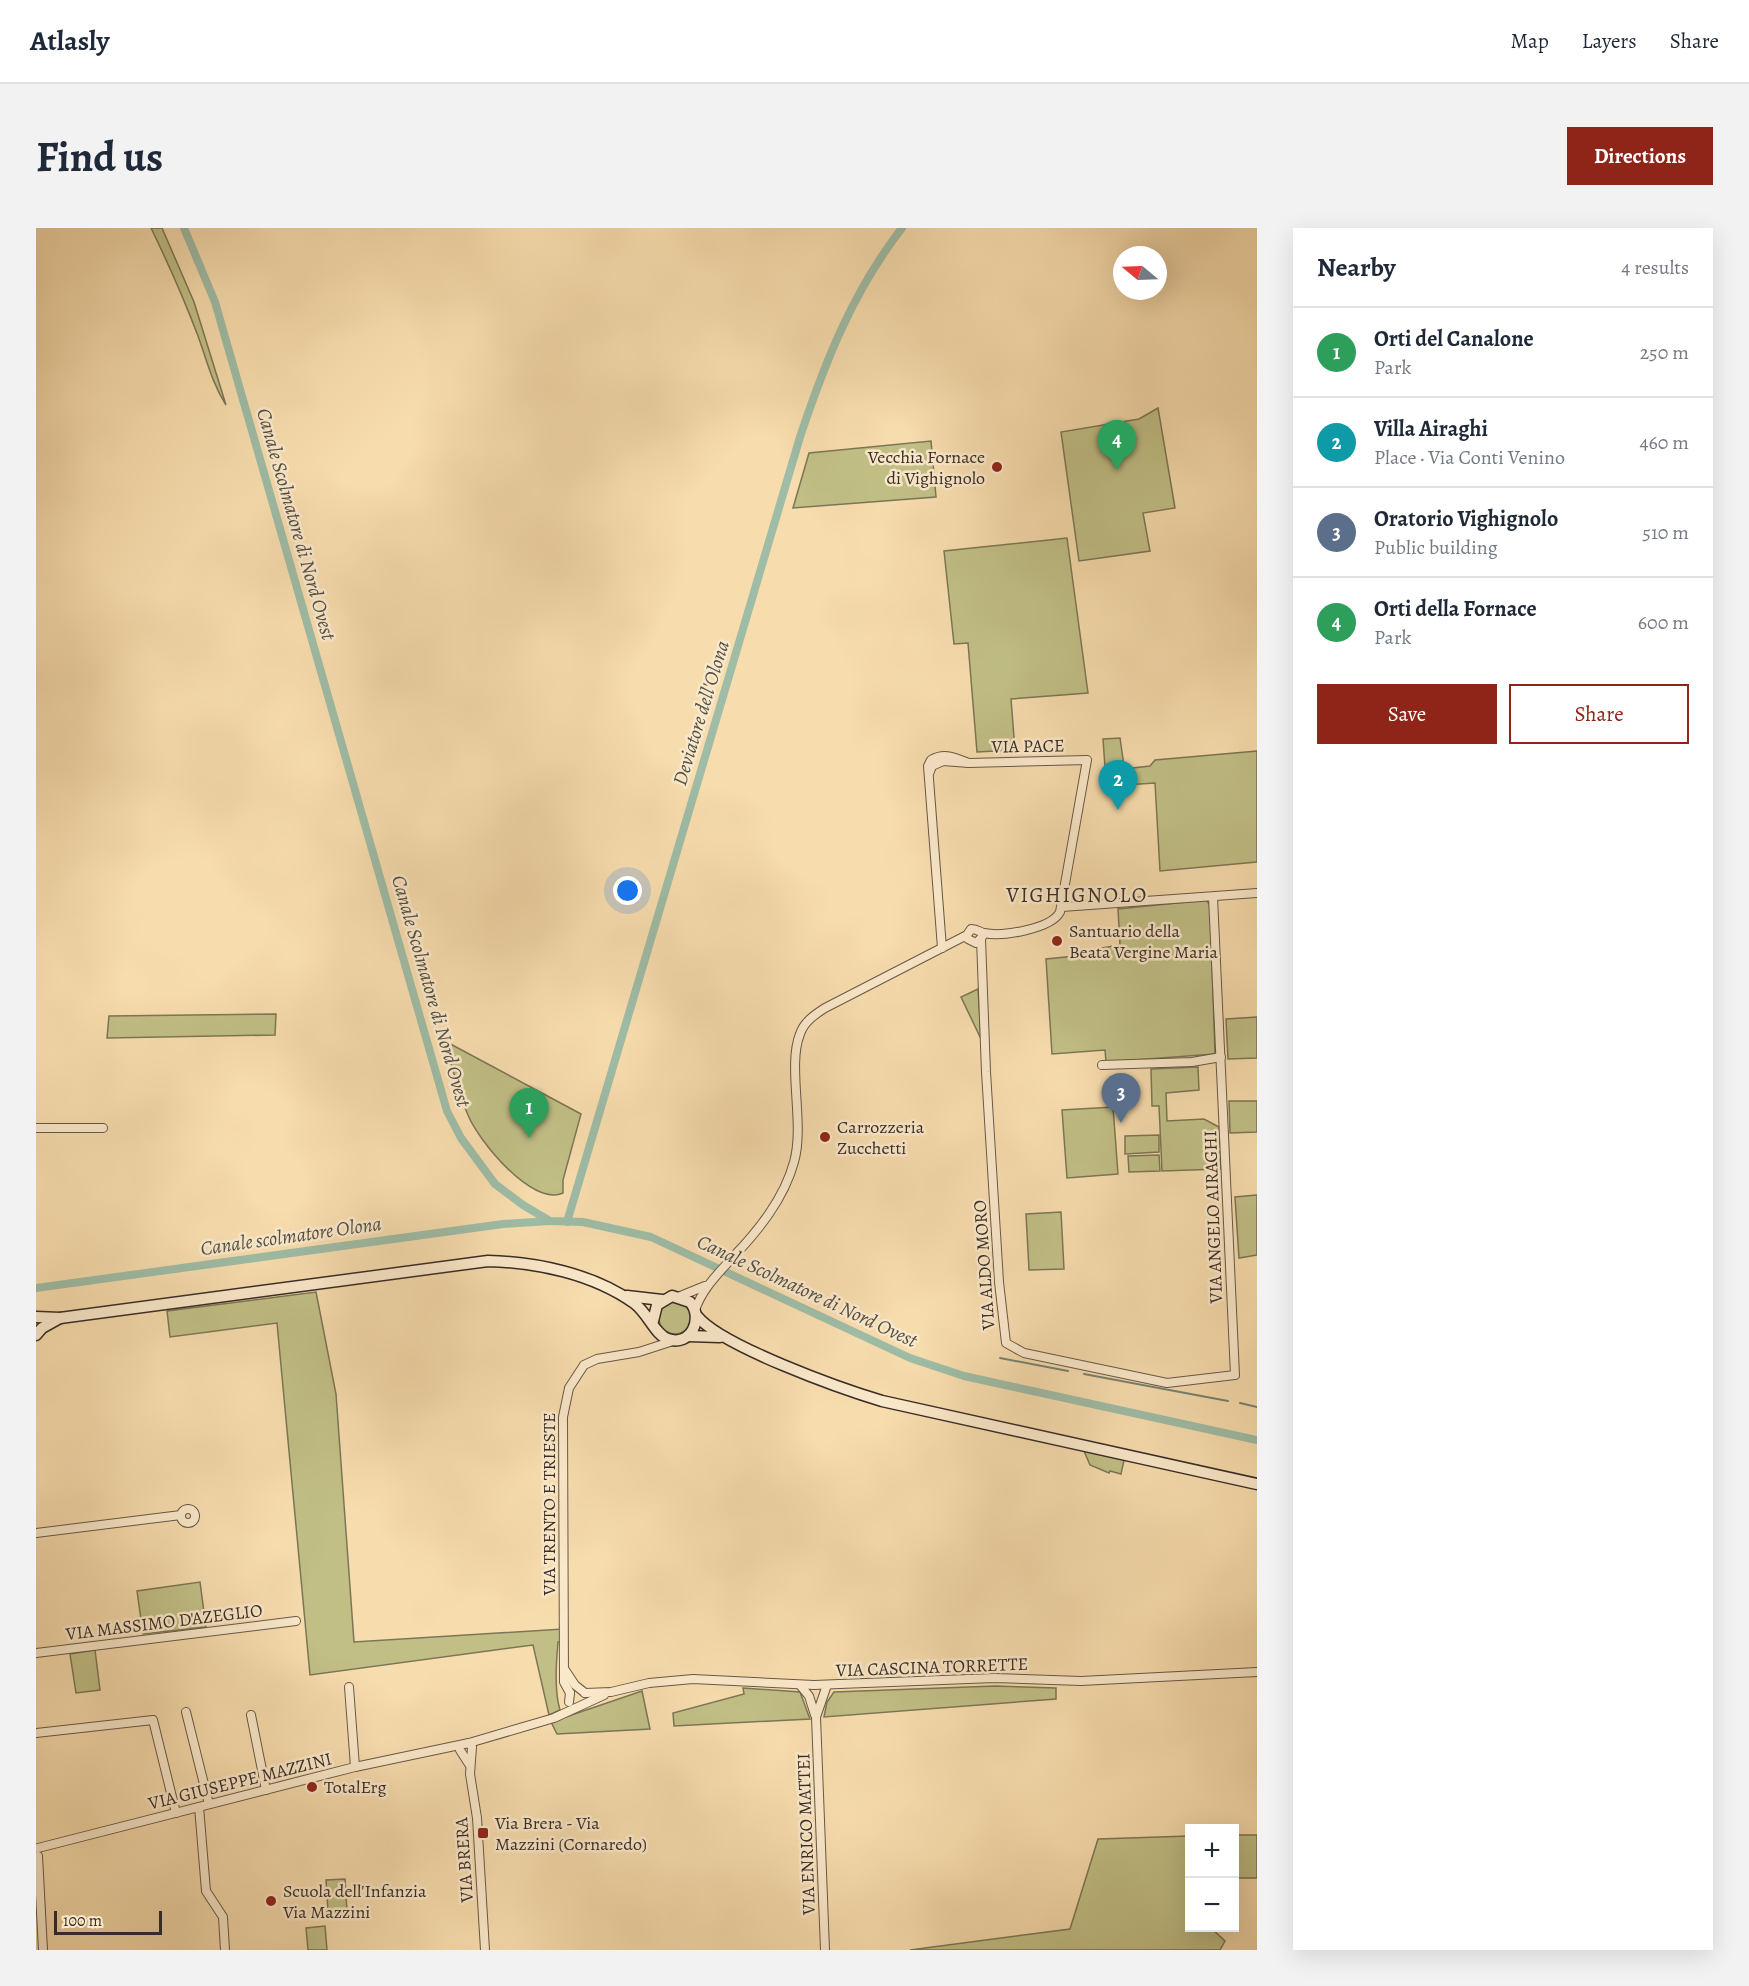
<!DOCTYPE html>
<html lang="en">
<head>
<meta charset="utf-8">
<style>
	:root { --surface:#fff; --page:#f2f2f3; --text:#1f2937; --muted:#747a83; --line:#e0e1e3; --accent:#8f2418 }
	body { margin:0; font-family:Alegreya,serif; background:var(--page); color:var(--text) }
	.controls { position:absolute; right:18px; bottom:18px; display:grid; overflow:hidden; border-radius:0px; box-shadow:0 6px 24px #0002 }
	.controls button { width:54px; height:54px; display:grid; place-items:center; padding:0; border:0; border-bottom:2px solid var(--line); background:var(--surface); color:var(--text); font:30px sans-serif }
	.compass { position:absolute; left:1077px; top:18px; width:54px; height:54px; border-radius:50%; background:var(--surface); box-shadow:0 6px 24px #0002; rotate:289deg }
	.scale { position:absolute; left:18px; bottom:15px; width:108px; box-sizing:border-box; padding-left:6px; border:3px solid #382c26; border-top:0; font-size:16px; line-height:21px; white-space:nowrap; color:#382c26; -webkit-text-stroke:4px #fae8ca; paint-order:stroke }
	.you { position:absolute; left:592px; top:663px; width:21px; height:21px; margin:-15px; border:4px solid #fff; border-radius:50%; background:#1a73e8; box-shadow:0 0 0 9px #1a73e833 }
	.badge { display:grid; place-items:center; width:39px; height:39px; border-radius:50%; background:var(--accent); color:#fff; font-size:20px; font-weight:700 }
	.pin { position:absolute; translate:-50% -50px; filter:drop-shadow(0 2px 3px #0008) }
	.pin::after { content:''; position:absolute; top:32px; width:21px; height:18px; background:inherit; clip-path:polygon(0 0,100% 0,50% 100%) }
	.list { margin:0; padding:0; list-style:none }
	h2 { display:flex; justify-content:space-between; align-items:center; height:78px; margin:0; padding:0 24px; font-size:26px }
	h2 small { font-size:20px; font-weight:400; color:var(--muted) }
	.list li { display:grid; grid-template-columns:39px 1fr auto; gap:18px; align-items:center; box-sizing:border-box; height:90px; padding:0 24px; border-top:2px solid var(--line) }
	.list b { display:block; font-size:22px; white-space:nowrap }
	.list p { margin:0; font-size:20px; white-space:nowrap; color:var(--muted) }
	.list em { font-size:20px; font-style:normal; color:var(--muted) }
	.actions { display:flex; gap:12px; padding:18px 24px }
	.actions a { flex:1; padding:14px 0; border:2px solid var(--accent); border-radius:0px; text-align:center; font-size:21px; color:var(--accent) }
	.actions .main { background:var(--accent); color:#fff }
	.map { position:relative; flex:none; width:1221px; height:1722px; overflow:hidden; border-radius:0px }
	header { display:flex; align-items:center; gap:36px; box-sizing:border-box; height:84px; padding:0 30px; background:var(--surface); border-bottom:2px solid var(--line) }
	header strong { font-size:28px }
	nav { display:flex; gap:33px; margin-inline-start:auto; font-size:21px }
	.intro { display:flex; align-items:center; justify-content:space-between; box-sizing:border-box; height:144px; padding:0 36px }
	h1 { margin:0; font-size:42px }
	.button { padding:15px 27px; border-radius:0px; background:var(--accent); color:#fff; font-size:21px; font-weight:700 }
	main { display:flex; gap:36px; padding:0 36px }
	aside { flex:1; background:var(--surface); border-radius:0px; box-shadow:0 6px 24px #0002 }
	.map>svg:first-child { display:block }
	.green { fill:#c1bf86; stroke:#7c7656; stroke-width:1.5 }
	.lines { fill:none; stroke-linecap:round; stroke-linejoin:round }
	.stream { stroke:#758273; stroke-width:2 }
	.canal { stroke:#9ebca6; stroke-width:8 }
	.minor-casing { stroke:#685848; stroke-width:10 }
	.secondary-casing { stroke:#382c26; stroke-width:13 }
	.minor { stroke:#fae8ca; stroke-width:8 }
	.secondary { stroke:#fae8ca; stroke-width:10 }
	.poi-dot { fill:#8f2418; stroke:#fae8ca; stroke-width:2 }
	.labels { text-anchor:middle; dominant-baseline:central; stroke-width:5; stroke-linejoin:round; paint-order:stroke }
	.poi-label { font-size:18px; fill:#382c26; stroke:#fae8ca; text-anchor:start }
	.street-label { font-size:18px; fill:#382c26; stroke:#fae8ca }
	.water-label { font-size:20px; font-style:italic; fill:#525046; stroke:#fae8ca }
	.quarter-label { font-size:21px; letter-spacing:1.5px; fill:#382c26; stroke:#fae8ca }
</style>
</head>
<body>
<header>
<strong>Atlasly</strong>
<nav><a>Map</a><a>Layers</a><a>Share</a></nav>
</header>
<div class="intro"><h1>Find us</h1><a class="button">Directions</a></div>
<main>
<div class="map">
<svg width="1221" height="1722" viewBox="0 0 1221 1722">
	<rect width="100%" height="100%" fill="#f7dcad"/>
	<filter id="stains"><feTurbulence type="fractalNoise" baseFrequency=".00333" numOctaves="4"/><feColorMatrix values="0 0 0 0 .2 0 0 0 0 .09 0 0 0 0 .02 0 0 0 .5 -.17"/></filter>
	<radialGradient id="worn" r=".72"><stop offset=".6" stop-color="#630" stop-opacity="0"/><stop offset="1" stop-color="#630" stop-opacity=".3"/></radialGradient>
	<g class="green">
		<path d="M115,0H126L158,74L190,177C176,155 171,133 162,108C148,71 132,35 115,0Z"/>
		<polygon points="1122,180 1139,280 1107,285 1114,323 1043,333 1025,204 1103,191"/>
		<polygon points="895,213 900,269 757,280 773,225"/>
		<polygon points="1031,310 1052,465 975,471 979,522 941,524 932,415 918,416 908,323"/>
		<polygon points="1084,510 1088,538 1069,539 1067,511"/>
		<polygon points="1221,523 1221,634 1124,643 1119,555 1089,557 1088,541 1114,538 1119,532"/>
		<polygon points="1170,672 1174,677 1179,826 1070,834 1069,822 1016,826 1010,731 1060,726 1060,721 1084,717 1082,681"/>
		<polygon points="942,761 945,811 925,769"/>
		<polygon points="240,786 239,807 71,810 73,788"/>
		<polygon points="1221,789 1221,830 1192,831 1190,791"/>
		<path d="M407,812L545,886L527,952V965C496,979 442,912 432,887C421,863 417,837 407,812Z"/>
		<polygon points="1162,839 1163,862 1130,865 1131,893 1168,891 1183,899 1185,941 1126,943 1123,878 1116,878 1115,841"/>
		<polygon points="1193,873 1221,873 1221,904 1194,905"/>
		<polygon points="1077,879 1082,946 1031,950 1026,882"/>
		<polygon points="1123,907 1123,924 1089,926 1089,908"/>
		<polygon points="1123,927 1124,943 1093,944 1092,928"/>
		<polygon points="1221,967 1221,1027 1203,1030 1199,969"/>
		<polygon points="1025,984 1028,1041 993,1042 990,986"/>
		<path d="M280,1064L300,1166L318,1414L527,1401V1413L522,1414C520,1435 518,1463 524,1482L513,1487L497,1417L274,1447L241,1095L134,1109L131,1083Z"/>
		<circle cx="639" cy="1090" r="16"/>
		<polygon points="1048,1223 1088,1232 1085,1246 1074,1243 1073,1245 1054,1237"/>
		<polygon points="164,1354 170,1399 107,1406 101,1363"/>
		<polygon points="59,1422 64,1462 40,1465 34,1426"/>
		<polygon points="959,1458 1020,1460 1020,1471 788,1489 791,1474 798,1464"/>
		<polygon points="707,1460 764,1464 774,1491 638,1498 637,1485 708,1466"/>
		<polygon points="606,1463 614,1501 521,1506 515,1494"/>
		<rect x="1199" y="1607" width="22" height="43"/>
		<polygon points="1153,1608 1154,1700 1175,1700 1189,1713 1184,1722 874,1722 1034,1701 1062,1611"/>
		<polygon points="309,1651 311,1683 292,1684 290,1652"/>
		<polygon points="289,1698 291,1722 272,1722 270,1700"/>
	</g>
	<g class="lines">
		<g class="stream">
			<polyline points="964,1130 1032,1143"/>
			<polyline points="1048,1146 1192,1173"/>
			<polyline points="1204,1175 1221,1179"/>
		</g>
		<g class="canal">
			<polyline points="148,0 179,74 411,883 425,910 459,956 487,977 514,993 547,994 615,1009 874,1130 928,1148 1221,1212"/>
			<path d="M531,994L764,209C789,134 817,63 866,0"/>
			<polyline points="0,1060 467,996 513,993"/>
		</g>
		<g class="minor-casing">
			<g id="minor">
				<path d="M893,546L896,538L907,533L933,535C919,530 909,524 895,532L892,538L906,720"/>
				<polyline points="1026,679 1221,665"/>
				<polyline points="932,711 940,715 946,709"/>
				<polyline points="945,711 950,844 963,1054 970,1115 988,1125 1131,1155 1199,1147 1177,669"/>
				<polyline points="1066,837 1156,834 1185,829"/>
				<polyline points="0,900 67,900"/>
				<polyline points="642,1069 669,1058"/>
				<path d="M659,1082C667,1060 681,1047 696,1030C722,1003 748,971 758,934C769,896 751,838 764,806C768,794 778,787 789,780L931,707L935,701C942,701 943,704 948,705C966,709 1015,701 1024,684L1051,532L933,535"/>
				<circle cx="152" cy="1288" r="7"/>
				<polyline points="0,1305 145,1287"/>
				<polyline points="0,1425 260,1393"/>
				<polyline points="529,1442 539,1457 549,1465"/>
				<polyline points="764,1457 773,1468 779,1487"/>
				<polyline points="313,1459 319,1539"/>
				<polyline points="534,1465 528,1454 527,1189 533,1160 548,1137 561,1131 603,1124 637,1113"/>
				<polyline points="549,1465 575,1464 613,1455 657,1451 778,1457 958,1450 1045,1453 1221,1444"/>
				<polyline points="533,1474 534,1465"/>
				<polyline points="150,1484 173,1576"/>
				<polyline points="215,1487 230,1562"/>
				<polyline points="0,1505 117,1492 140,1585"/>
				<polyline points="433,1515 436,1519 434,1546 441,1590 449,1722"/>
				<polyline points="424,1522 433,1536"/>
				<polyline points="163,1579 170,1663 187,1689 189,1722"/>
				<polyline points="2,1620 319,1539 433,1515 518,1490 568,1467"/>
				<polyline points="2,1628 7,1722"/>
				<polyline points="789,1722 780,1489 791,1457"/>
			</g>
		</g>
		<g class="secondary-casing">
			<g id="secondary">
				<polyline points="591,1068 626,1072"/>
				<path d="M661,1088C685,1118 806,1161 846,1173L1221,1256"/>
				<path d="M0,1089L24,1090L452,1033C501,1034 557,1046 598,1075C612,1085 619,1107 632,1111C655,1119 668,1090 654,1074L636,1068L621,1077L617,1093"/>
				<polyline points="0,1107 6,1100 24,1090"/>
				<polyline points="652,1108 684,1109"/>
			</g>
		</g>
		<use href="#minor" class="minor"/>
		<use href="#secondary" class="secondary"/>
	</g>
	<g class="poi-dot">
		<circle cx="961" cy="239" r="6"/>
		<circle cx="1021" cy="713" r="6"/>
		<circle cx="789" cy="909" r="6"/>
		<circle cx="276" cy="1559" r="6"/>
		<rect x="441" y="1599" width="12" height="12" rx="3"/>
		<circle cx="235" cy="1673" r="6"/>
	</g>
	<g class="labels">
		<g class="poi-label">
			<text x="949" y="229" text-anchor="end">Vecchia Fornace<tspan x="949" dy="21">di Vighignolo</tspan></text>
			<text x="1033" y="703">Santuario della<tspan x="1033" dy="21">Beata Vergine Maria</tspan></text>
			<text x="801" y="899">Carrozzeria<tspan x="801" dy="21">Zucchetti</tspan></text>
			<text x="288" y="1559">TotalErg</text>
			<text x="459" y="1595">Via Brera - Via<tspan x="459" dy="21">Mazzini (Cornaredo)</tspan></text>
			<text x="247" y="1663">Scuola dell'Infanzia<tspan x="247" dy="21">Via Mazzini</tspan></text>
		</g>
		<g class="street-label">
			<text transform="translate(992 518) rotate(-1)">VIA PACE</text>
			<text transform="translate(1177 989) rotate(-92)">VIA ANGELO AIRAGHI</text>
			<text transform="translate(948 1037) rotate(-94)">VIA ALDO MORO</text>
			<text transform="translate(513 1276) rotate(-90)">VIA TRENTO E TRIESTE</text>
			<text transform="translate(128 1394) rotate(-7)">VIA MASSIMO D'AZEGLIO</text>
			<text transform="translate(896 1439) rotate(-2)">VIA CASCINA TORRETTE</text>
			<text transform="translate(204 1553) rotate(-14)">VIA GIUSEPPE MAZZINI</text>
			<text transform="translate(770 1606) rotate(-92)">VIA ENRICO MATTEI</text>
			<text transform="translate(428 1632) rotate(-94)">VIA BRERA</text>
		</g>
		<g class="water-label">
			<text transform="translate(260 296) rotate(74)">Canale Scolmatore di Nord Ovest</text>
			<text transform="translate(665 485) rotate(-73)">Deviatore dell'Olona</text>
			<text transform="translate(395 763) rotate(74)">Canale Scolmatore di Nord Ovest</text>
			<text transform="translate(255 1008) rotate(-8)">Canale scolmatore Olona</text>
			<text transform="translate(771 1063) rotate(25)">Canale Scolmatore di Nord Ovest</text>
		</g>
		<g class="quarter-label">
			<text x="1041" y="667">VIGHIGNOLO</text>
		</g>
	</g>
	<rect width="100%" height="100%" filter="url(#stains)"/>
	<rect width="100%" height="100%" fill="url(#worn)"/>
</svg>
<div class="controls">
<button>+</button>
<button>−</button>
</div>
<svg class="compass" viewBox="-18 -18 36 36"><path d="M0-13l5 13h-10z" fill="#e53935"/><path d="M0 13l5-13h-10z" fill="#747a83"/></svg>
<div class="scale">100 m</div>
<div class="you"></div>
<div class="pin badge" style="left:493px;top:910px;background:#2e9e5b">1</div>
<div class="pin badge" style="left:1082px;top:582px;background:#0f9aa8">2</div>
<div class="pin badge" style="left:1085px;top:895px;background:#5c6f8a">3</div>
<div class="pin badge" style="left:1081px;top:242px;background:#2e9e5b">4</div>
</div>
<aside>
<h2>Nearby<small>4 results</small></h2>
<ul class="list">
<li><span class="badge" style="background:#2e9e5b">1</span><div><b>Orti del Canalone</b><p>Park</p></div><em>250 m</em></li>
<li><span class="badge" style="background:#0f9aa8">2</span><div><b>Villa Airaghi</b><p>Place · Via Conti Venino</p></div><em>460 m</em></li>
<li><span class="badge" style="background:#5c6f8a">3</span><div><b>Oratorio Vighignolo</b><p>Public building</p></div><em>510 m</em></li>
<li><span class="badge" style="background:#2e9e5b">4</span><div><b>Orti della Fornace</b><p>Park</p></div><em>600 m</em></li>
</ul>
<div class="actions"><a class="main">Save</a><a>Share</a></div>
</aside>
</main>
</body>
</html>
